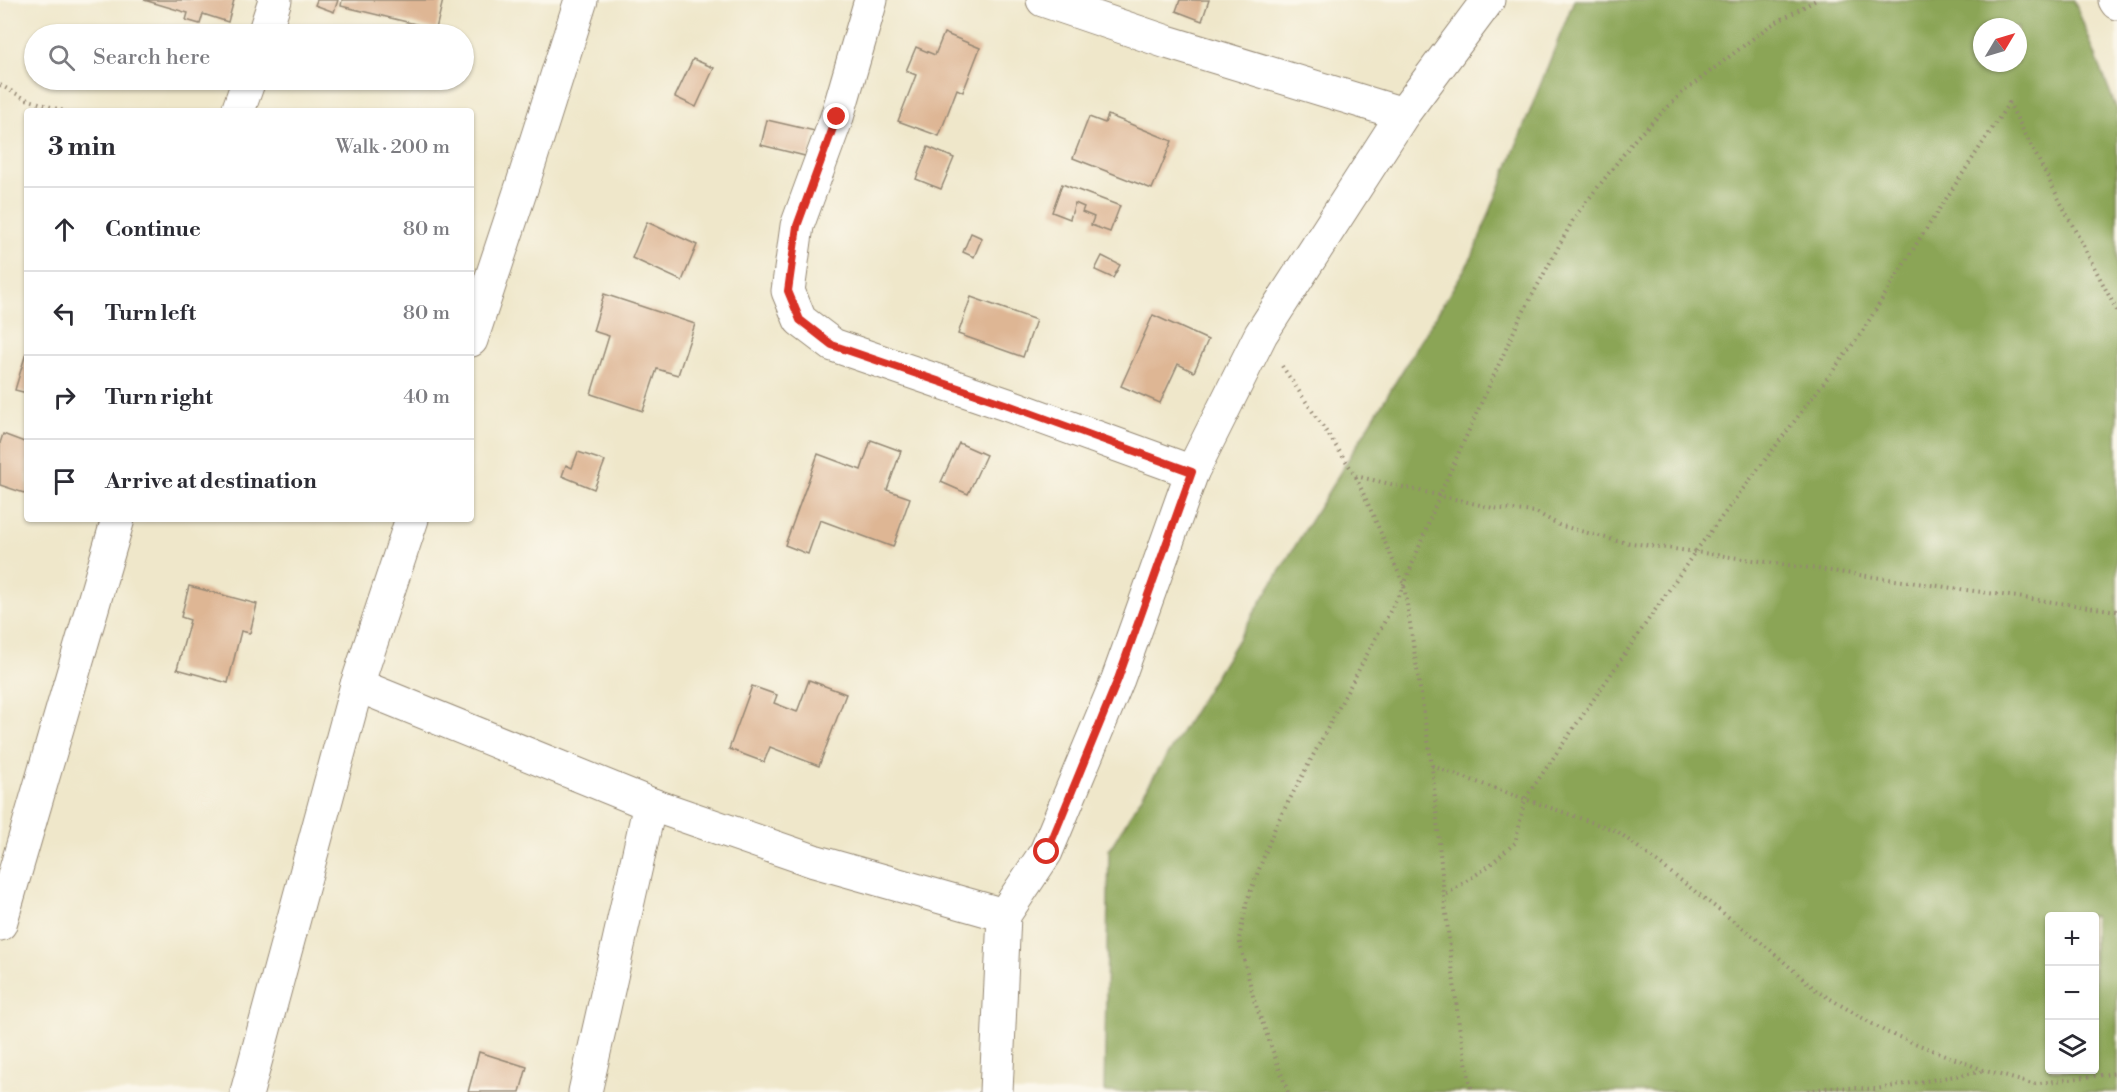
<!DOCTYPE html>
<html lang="en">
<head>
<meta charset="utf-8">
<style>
	:root { --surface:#fff; --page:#f2f2f3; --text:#2b2b33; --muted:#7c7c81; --line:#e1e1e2 }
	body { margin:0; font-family:"Libre Bodoni",serif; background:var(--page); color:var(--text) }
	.controls { position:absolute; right:18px; bottom:18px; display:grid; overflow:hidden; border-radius:6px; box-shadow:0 2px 4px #0004 }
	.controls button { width:54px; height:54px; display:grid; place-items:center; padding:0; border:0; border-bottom:2px solid var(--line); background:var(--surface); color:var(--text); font:30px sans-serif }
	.compass { position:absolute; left:1973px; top:18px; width:54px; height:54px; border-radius:50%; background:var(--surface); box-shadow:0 2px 4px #0004; rotate:52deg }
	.stop { position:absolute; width:18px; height:18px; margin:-14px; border:4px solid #d93025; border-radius:50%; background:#fff }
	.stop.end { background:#d93025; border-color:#fff; box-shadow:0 2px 6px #0008 }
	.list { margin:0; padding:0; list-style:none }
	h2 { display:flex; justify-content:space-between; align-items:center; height:78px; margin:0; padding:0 24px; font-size:26px }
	h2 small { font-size:20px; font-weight:400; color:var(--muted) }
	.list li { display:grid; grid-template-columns:39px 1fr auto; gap:18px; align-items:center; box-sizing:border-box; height:84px; padding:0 24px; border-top:2px solid var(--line) }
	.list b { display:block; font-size:22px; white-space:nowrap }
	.list em { font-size:20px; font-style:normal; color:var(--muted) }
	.icon { flex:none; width:33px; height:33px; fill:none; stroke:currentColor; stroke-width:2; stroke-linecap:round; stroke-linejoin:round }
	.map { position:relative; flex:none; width:2117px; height:1092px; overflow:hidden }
	.search { position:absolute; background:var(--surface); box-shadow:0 2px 4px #0004; left:24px; top:24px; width:450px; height:66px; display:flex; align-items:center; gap:15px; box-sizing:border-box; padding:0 21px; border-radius:33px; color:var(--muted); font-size:22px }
	.panel { position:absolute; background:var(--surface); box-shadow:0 2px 4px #0004; left:24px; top:108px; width:450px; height:414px; border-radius:6px }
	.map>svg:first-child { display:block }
	.forest { fill:#8ba557; stroke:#63683a; stroke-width:1.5; fill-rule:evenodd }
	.building { fill:#deb694 }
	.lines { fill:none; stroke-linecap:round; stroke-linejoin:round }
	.minor-casing { stroke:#958874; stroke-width:35 }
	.path { stroke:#958874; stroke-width:4; stroke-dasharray:1.5 4.5; stroke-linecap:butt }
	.minor { stroke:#fff; stroke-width:33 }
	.route { stroke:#d93025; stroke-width:8 }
</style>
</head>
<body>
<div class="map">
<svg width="2117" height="1092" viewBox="0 0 2117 1092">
	<rect width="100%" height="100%" fill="#fbf7ec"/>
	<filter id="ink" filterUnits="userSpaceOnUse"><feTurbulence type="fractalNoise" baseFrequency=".0167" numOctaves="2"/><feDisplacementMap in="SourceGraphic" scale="12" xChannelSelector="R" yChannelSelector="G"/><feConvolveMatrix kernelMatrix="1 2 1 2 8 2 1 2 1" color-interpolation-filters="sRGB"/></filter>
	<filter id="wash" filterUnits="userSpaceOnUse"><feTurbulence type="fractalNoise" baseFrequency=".008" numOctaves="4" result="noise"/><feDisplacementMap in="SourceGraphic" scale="24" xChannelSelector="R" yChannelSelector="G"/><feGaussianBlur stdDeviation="1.35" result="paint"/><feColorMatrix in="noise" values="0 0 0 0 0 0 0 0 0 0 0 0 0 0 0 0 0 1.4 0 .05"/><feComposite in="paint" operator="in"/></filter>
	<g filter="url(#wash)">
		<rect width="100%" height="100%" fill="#efe7ca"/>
		<path class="forest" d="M1574,0H2074L2117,110V1092H1104L1109,850L1472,257ZM1982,27H2018V63H1982ZM2050,916H2094V1070H2050Z"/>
		<g id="blocks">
			<g class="building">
				<polygon points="144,0 234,0 228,22 203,14 200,24 186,20 188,13"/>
				<polygon points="317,0 338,0 334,12 315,5"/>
				<polygon points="342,0 443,0 436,29 341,6"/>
				<polygon points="1180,0 1209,0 1202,21 1176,11"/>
				<polygon points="944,33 980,48 963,92 957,89 939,136 898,121 916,75 906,71 916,47 935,55"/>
				<polygon points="693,59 714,68 696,107 675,97"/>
				<polygon points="1108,115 1172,141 1152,189 1073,158 1089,117 1105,123"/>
				<polygon points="767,120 815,131 809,157 761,145"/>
				<polygon points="928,147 954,158 941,189 916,179"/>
				<polygon points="1062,184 1120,206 1110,232 1091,225 1094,217 1082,212 1084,207 1075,203 1070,219 1052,212"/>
				<polygon points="647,222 697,245 682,281 632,258"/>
				<polygon points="971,233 982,238 974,257 963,252"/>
				<polygon points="1102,256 1120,265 1113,278 1095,270"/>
				<polygon points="604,294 695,324 678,375 657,369 643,411 591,394 609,336 593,331"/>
				<polygon points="971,297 1036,320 1023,357 958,334"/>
				<polygon points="1153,315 1208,340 1194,372 1178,364 1160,403 1121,386"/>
				<polygon points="26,353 27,353 27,393 15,390"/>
				<polygon points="3,434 27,443 27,494 0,485 0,443"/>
				<polygon points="871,440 901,451 887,490 910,498 893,547 820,520 808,554 785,545 818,454 861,470"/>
				<polygon points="959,443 986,455 968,494 941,482"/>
				<polygon points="578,452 605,461 594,489 562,476 566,465 572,468"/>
				<polygon points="189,586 257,604 250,633 241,631 228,683 177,669 190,620 181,617"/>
				<polygon points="809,680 846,694 819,766 770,747 764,762 729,749 752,686 777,695 774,703 797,712"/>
				<polygon points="479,1052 527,1067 520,1092 468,1092"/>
			</g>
		</g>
	</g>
	<g filter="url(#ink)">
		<use href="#blocks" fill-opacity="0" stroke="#958874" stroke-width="1.5"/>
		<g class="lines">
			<g class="minor-casing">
				<g id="minor">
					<polyline points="871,0 837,117 797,226 788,291 800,320 833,345 1008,405 1192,472"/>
					<polyline points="1043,0 1167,42 1403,114"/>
					<polyline points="2115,0 2117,3"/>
					<polyline points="264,34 275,0"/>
					<polyline points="238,111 249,80"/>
					<polyline points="471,340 523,183 581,0"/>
					<polyline points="357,685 650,804 814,861 1004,915"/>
					<polyline points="0,924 118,519"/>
					<polyline points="247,1092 357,685 412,519"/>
					<polyline points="585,1092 650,804"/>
					<polyline points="996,1092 1004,915 1046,852 1118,679 1192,472 1261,334 1403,114 1488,0"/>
				</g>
			</g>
			<g class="path">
				<polyline points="0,85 26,99 64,111"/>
				<polyline points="2117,311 2009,103 1917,243 1860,335 1695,552 1525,799 1617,831 1767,947 1817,991 1886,1032 1986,1071 2032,1084 2117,1073"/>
				<polyline points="1282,366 1356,476 1493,508 1536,512 1559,525 1617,541 2117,611"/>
				<polyline points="1356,477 1404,585 1432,766 1444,896 1459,1026 1472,1092"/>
				<polyline points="1432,766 1525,799 1515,843 1486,868 1444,896"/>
				<polyline points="1288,1092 1254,1000 1239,939 1248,898 1276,825 1404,585 1440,494 1519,320 1574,218 1636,138 1682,93 1768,27 1816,0"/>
				<polyline points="1802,1092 1831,1087 1876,1089 1986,1071"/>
			</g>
			<use href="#minor" class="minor"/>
		</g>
	</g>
	<g class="lines" filter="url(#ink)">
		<polyline class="route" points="837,117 797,226 788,291 800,320 832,345 1008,405 1192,472 1118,679 1047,852"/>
	</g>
</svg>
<div class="controls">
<button>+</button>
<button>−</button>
<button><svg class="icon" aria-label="layers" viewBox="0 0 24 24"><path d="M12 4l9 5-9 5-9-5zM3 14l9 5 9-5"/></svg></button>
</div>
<svg class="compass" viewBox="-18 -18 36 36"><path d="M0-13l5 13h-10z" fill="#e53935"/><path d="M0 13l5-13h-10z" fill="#7c7c81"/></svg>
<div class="stop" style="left:1047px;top:852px"></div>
<div class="stop end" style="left:837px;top:117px"></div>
<div class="search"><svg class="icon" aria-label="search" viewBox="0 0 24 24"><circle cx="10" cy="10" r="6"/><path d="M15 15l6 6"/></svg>Search here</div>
<section class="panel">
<h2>3 min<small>Walk · 200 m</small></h2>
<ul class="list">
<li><svg class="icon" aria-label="ahead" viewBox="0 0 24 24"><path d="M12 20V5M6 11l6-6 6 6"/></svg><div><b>Continue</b></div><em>80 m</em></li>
<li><svg class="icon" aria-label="left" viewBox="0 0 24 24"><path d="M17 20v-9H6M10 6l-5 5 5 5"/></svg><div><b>Turn left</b></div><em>80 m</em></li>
<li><svg class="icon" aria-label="right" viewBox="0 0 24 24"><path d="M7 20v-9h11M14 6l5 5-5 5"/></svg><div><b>Turn right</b></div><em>40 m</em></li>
<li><svg class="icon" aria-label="arrive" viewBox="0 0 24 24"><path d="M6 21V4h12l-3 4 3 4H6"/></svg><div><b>Arrive at destination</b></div></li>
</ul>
</section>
</div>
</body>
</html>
